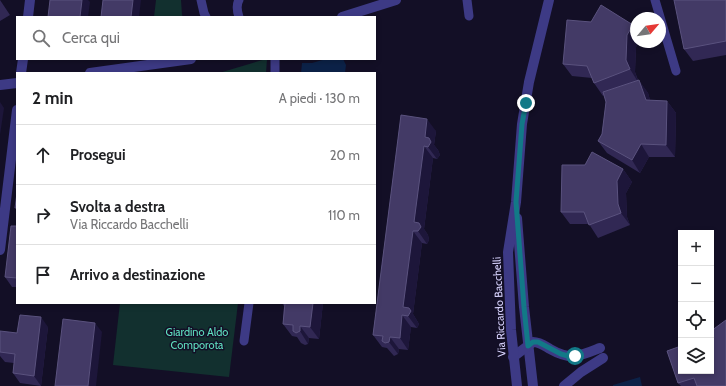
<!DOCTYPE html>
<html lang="it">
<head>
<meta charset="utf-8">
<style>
	:root { --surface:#fff; --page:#f2f2f2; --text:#202124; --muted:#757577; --line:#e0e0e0 }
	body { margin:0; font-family:Cabin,sans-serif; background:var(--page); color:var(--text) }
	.controls { position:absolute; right:12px; bottom:12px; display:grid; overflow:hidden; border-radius:0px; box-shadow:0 2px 6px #0003 }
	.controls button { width:36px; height:36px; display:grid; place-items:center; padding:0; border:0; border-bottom:1px solid var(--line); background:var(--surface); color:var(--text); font:20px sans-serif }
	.compass { position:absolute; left:630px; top:12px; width:36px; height:36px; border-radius:50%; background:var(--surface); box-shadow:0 2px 6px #0003; rotate:61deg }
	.stop { position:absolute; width:12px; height:12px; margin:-9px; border:3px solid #127987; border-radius:50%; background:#fff }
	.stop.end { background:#127987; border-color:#fff; box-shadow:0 1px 4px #0008 }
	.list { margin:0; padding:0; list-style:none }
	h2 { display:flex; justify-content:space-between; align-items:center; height:52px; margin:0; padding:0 16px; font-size:17px }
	h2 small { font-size:13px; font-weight:400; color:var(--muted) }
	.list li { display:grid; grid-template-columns:26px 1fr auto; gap:12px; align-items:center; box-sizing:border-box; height:60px; padding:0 16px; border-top:1px solid var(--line) }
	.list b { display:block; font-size:15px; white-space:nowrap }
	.list p { margin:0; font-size:13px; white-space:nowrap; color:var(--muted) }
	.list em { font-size:13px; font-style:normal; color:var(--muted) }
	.icon { flex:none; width:22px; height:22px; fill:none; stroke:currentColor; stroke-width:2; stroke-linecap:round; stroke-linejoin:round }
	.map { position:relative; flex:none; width:726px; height:386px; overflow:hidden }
	.search { position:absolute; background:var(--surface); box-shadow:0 2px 6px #0003; left:16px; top:16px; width:360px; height:44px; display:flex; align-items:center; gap:10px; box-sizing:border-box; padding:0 14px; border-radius:0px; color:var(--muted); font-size:15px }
	.panel { position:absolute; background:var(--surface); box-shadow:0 2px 6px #0003; left:16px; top:72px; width:360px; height:232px; border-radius:0px }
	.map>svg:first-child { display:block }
	.green { fill:#12302f }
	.water { fill:#0c2248 }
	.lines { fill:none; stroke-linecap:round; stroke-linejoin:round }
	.service { stroke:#3d3a85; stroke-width:9 }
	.minor { stroke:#3d3a85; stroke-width:10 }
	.wall { fill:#312854 }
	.shaded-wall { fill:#1d163a }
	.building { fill:#433a66; stroke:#5a527e }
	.route { stroke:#127987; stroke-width:5 }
	.labels { text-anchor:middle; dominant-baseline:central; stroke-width:3; stroke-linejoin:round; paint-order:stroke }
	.street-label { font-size:11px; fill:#d9d4ff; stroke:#130f26 }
	.park-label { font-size:11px; fill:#5fe0c0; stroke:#130f26 }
</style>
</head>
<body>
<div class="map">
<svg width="726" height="386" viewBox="0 0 726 386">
	<rect width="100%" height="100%" fill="#130f26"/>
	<g class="green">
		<polygon points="156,0 181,0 182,15 183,17 154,17"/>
		<polygon points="266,59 267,59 266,73 219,73"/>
		<polygon points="120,303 238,303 229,377 113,365"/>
	</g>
	<g class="water">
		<polygon points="326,59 343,59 346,65 345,73 301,73 302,63 312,63"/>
		<polygon points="640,377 642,386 613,386 613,385"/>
	</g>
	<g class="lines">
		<g class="service">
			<polyline points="201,0 204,13 206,17"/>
			<polyline points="467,0 469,16"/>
			<polyline points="655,0 676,71"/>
			<path d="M239,17C237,11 236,5 239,0"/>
			<polyline points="275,73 275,59"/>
			<polyline points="244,341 249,303"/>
		</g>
		<g class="minor">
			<polyline points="28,17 30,0"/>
			<polyline points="342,17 396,0"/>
			<polyline points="21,73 23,59"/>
			<polyline points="90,73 191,59"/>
			<polyline points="0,85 17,83"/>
			<polyline points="517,218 524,307 533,386"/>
			<polyline points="0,250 17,110"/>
			<path d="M513,357L533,342C540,342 545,346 550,349C571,361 580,356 600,348"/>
			<polyline points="517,386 511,330 508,252 516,202 522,124 529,82 549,0"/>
			<polyline points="564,386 581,372 603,358"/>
		</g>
	</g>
	<g class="wall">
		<polygon points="0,0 10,15 0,21"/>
		<polygon points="726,0 726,55 693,61 684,49"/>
		<polygon points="633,25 636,29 636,42 639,42 636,47 635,72 638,80 648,93 650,100 667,101 676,113 675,157 649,157 640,173 607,153 598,141 602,134 606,102 604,95 603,96 594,83 592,78 572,76 563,64"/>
		<polygon points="401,115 436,131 434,145 438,150 440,155 437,159 433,158 424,229 428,235 429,240 427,244 422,243 413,314 419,324 417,328 411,327 408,350 399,349 398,354 394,356 387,348 382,347 373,335"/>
		<polygon points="623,169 632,182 626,193 627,217 630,225 598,238 589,224 570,224 561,212"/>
		<polygon points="17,226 17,287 12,287 5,277"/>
		<polygon points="282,303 323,303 319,339 309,338 308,344 305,345 301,343 297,337 292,336 283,324 284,306"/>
		<polygon points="48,327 41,386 20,383 13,373 14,363 5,362 0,356 0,333 17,333"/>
		<polygon points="667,351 726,386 681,386 678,383"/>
	</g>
	<g class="shaded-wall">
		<polygon points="82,0 88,0 90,2 88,17 80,17"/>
		<polygon points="133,0 141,0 139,17 131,17"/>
		<polygon points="633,25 636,29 636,42 639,42 636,47 635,72 638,82 630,69 626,60 627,35"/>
		<polygon points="639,80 648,93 654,113 646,100"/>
		<polygon points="667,101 676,113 675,157 666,145"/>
		<polygon points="0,102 4,108 0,135"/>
		<polygon points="427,119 436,131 434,145 438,150 440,155 437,159 428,147 425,137"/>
		<polygon points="641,144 649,157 640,173 632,160"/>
		<polygon points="424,146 433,158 424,229 428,235 429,240 427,244 418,231 414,222"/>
		<polygon points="623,169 632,182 626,193 627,217 630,225 621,213 618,204 617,181"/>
		<polygon points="413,231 422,243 413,314 419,324 417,328 408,316 403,307"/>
		<polygon points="313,303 323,303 319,339 310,327"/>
		<polygon points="402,315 411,327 408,350 400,338"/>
		<polygon points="41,317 48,327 41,386 34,376"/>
		<polygon points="95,323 102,332 96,386 88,386"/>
		<polygon points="300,326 309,338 308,344 300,331"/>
		<polygon points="390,337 399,349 398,354 389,342"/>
	</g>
	<g class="building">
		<polygon points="50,0 82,0 80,17 48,17"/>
		<polygon points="103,0 133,0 131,17 101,17"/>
		<polygon points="674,0 726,0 726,41 684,49"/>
		<polygon points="601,5 633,25 627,35 626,60 630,69 594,83 587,66 563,64 567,20 591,22"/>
		<polygon points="639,80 646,100 667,101 666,145 641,144 632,160 598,141 602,134 606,102 603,92"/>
		<polygon points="401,115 427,119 425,137 429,138 431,142 428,147 424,146 414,222 419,223 421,227 418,231 413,231 403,307 409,308 411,311 408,316 402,315 400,338 390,337 389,342 385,343 382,341 383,336 373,335"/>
		<polygon points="592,152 623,169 617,181 618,204 621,213 589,225 584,212 561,212 562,165 585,165"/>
		<polygon points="17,193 17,208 15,208"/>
		<polygon points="11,226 17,226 17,278 5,277"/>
		<polygon points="285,303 313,303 310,327 300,326 300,331 296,333 293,331 293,325 283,324"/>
		<polygon points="20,315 41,317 34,376 13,373 15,354 0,352 0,331 17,333"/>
		<polygon points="63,319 95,323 88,386 55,386"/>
		<polygon points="726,320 726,386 697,386 694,378 678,383 667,351 681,346 681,371 711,371 711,331"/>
	</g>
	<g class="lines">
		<polyline class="route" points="526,103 522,124 516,202 524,307 528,346 533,342 538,342 561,354 568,356 575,356"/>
	</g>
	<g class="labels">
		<g class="street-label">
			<text transform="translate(499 307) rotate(-93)">Via Riccardo Bacchelli</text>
		</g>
		<g class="park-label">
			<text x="197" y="332">Giardino Aldo<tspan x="197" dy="13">Comporota</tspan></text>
		</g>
	</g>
</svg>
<div class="controls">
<button>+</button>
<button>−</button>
<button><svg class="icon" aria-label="locate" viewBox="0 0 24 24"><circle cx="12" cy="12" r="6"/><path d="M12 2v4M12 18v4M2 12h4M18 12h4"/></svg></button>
<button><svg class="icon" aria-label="layers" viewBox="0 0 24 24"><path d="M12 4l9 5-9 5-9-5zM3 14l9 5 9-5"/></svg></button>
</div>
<svg class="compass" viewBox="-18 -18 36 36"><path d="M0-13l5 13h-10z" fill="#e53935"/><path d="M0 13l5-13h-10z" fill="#757577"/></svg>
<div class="stop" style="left:575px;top:356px"></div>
<div class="stop end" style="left:526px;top:103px"></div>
<div class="search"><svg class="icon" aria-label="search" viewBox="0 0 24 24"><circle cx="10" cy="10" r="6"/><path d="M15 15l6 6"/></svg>Cerca qui</div>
<section class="panel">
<h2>2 min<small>A piedi · 130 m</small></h2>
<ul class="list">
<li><svg class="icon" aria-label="ahead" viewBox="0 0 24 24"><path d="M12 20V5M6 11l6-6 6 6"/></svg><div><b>Prosegui</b></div><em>20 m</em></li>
<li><svg class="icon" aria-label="right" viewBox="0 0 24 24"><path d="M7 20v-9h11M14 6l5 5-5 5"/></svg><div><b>Svolta a destra</b><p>Via Riccardo Bacchelli</p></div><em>110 m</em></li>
<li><svg class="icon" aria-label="arrive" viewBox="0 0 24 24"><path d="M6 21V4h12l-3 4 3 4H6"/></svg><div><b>Arrivo a destinazione</b></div></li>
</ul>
</section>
</div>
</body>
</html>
